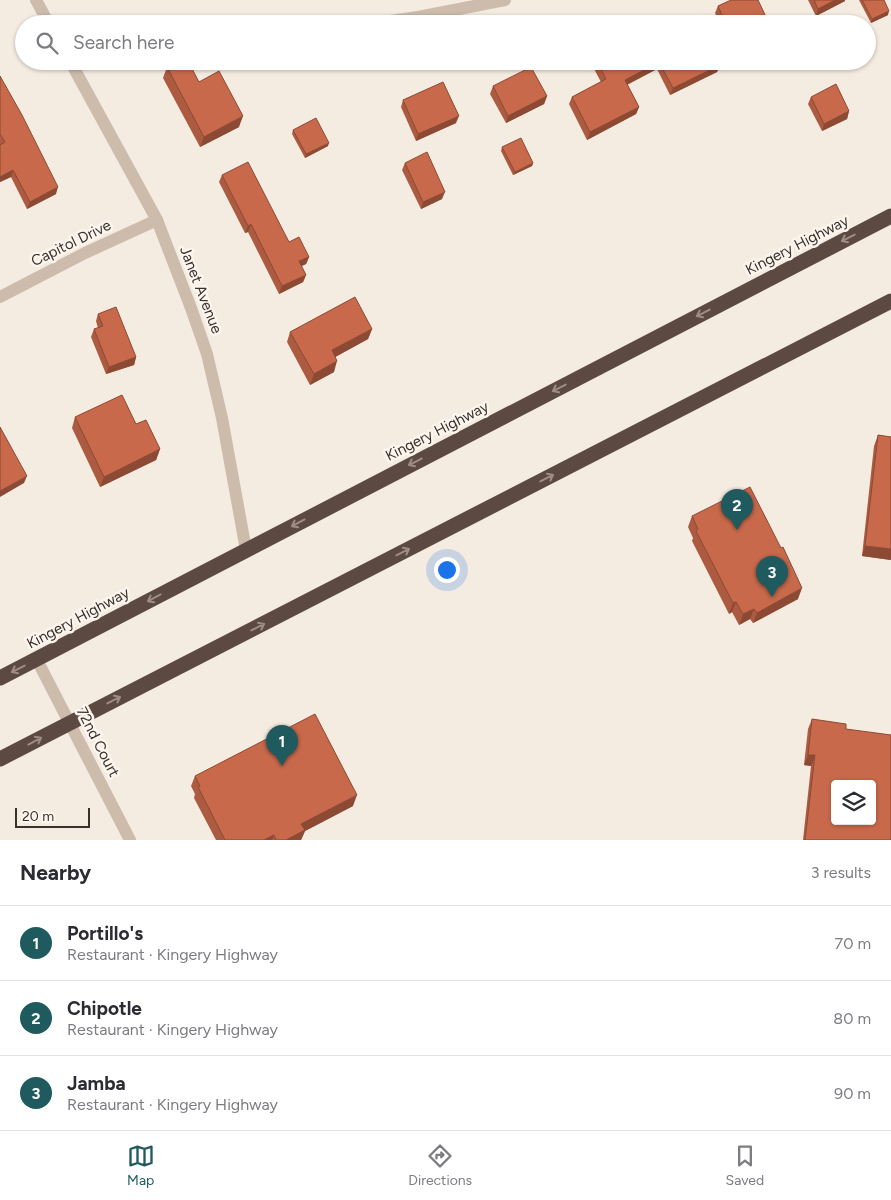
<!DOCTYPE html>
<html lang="en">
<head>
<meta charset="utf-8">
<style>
	:root { --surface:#fff; --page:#f7f7f7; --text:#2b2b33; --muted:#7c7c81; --line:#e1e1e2; --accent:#1f5a5e }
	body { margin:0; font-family:Figtree,sans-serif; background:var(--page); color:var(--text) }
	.controls { position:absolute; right:15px; bottom:15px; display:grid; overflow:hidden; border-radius:5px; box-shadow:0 1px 4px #0004 }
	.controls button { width:45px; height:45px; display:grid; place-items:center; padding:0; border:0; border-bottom:1px solid var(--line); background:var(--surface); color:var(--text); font:25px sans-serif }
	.scale { position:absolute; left:15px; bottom:12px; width:75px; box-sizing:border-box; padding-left:5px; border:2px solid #3b302b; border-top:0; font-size:14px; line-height:18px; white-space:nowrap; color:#3b302b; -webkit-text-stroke:4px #fbf5ee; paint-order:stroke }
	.you { position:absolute; left:446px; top:569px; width:18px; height:18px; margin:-12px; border:4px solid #fff; border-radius:50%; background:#1a73e8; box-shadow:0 0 0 8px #1a73e833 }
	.badge { display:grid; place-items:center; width:32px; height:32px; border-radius:50%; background:var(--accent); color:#fff; font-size:16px; font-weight:700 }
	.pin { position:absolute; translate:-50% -41px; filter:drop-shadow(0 1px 2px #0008) }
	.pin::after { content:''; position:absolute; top:26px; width:18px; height:15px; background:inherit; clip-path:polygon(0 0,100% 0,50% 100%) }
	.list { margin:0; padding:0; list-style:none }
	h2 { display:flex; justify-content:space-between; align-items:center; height:65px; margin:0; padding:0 20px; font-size:21px }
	h2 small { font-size:16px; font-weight:400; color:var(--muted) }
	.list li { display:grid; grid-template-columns:32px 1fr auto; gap:15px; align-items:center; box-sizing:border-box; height:75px; padding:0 20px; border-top:1px solid var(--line) }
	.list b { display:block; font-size:19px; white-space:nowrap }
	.list p { margin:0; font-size:16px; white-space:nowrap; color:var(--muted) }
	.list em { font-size:16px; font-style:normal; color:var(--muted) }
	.icon { flex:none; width:28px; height:28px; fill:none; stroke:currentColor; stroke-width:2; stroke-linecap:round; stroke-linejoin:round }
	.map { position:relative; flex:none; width:891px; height:840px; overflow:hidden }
	.search { position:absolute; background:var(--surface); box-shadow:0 1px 4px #0004; left:15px; right:15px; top:15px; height:55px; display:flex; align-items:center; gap:12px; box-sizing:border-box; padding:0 18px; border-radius:28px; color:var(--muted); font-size:19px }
	.sheet { height:290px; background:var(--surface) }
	nav { display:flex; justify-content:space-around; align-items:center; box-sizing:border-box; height:70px; border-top:1px solid var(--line); background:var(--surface); font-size:14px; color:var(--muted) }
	nav a { display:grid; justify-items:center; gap:2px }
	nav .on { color:var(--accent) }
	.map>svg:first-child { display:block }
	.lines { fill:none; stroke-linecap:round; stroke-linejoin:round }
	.minor { stroke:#cdbbac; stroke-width:12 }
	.highway { stroke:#5c4a42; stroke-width:15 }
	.wall { fill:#ac5a40 }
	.shaded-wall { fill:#8c4a34 }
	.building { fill:#c8694b; stroke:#8c4a34; fill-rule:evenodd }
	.oneway { stroke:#9c8e87 }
	.labels { text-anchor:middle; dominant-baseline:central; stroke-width:5; stroke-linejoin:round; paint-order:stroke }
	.street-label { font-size:15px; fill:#3b302b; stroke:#fbf5ee }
</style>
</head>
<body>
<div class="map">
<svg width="891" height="840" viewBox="0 0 891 840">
	<rect width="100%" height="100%" fill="#f4ebe1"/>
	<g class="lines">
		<g class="minor">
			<polyline points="36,0 49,24"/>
			<polyline points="369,24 418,17 505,0"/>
			<polyline points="70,61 157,220 191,308 207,354 222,418 246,550"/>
			<polyline points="0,297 85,253 157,220"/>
			<polyline points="37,660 130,840"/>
		</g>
		<g class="highway">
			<polyline points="0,678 891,216"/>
			<polyline points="0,759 891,301"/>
		</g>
	</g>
	<g class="wall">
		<polygon points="808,0 845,0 845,1 816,16"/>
		<polygon points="859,0 884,0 888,15 871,23"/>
		<polygon points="718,6 765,24 720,24 715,13"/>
		<polygon points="595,61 718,61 720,65 717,72 670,95 657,69 627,85 639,107 636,114 587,140 569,104 572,97 601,82 593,67"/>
		<polygon points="167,67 199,82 239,127 200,147 163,78"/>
		<polygon points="0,76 56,194 27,209 11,177 0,182"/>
		<polygon points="493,86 547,96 544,104 506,123 490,94"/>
		<polygon points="811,97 849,111 847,119 822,131 808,104"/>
		<polygon points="403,100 456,123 416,141 401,107"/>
		<polygon points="293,130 328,146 305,158 292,134"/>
		<polygon points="502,147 533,163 532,166 513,175 501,151"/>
		<polygon points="405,163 442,199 421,209 402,170"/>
		<polygon points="222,175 289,242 309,257 306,264 301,266 306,275 303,282 279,294 248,232 245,233 219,182"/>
		<polygon points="98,314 136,357 134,365 106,374 91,337 94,329 98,328 96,321"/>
		<polygon points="372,329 368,339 335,357 334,372 310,385 287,342 290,332"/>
		<polygon points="75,417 136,424 160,449 156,460 100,487 72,428"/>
		<polygon points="878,435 891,437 891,560 862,556 874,446"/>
		<polygon points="692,516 798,599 753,623 750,619 739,625 732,612 729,614 692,541 693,538 688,527"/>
		<polygon points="812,719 846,729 891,840 803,840 811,766 804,765 808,729"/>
		<polygon points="195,776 353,806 305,831 301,840 216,840 194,798 195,794 191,786"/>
	</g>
	<g class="shaded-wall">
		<polygon points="835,0 845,0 845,1 816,16 818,9"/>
		<polygon points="889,11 888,15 871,23 872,19"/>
		<polygon points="767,19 765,24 757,24"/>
		<polygon points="659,62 657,69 622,87 625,80"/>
		<polygon points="720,65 717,72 670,95 673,88"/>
		<polygon points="547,96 544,104 506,123 508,116"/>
		<polygon points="639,107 636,114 587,140 590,132"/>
		<polygon points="849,111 847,119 822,131 824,124"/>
		<polygon points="243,116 239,127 200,147 204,137"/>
		<polygon points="459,116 456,123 416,141 418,134"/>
		<polygon points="329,143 328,146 305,158 306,154"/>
		<polygon points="533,163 532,166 513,175 515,172"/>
		<polygon points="13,170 11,177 0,182 0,177"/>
		<polygon points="58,187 56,194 27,209 30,202"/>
		<polygon points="445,192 442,199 421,209 423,202"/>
		<polygon points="251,224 248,232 245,233 248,226"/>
		<polygon points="309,257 306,264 296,269 299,261"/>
		<polygon points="306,275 303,282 279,294 282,286"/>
		<polygon points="372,329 368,339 328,361 332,350"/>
		<polygon points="136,357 134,365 106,374 109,367"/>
		<polygon points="337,361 334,372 310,385 314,374"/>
		<polygon points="160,449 156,460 100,487 104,477"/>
		<polygon points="27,476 24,483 0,497 0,491"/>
		<polygon points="865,546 891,549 891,560 862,556"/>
		<polygon points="802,588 798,599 753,623 757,613"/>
		<polygon points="736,602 732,612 729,614 733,603"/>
		<polygon points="754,609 750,619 739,625 743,614"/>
		<polygon points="808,755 815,755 811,766 804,765"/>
		<polygon points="357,795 353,806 305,831 301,840 286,840 301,824"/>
		<polygon points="274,835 272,840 264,840"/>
	</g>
	<g class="building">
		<polygon points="731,0 758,0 767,19 757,24 726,24 718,6"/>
		<polygon points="814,0 835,0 818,9"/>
		<polygon points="862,0 884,0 889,11 872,19"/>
		<polygon points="178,61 188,61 199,82 219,71 243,116 204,137 167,67"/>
		<polygon points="597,61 718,61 720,65 673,88 659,62 625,80 639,107 590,132 572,97 606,79"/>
		<polygon points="531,67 547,96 508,116 493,86"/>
		<polygon points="0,76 22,115 58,187 30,202 13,170 0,177 0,145 5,142 0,134"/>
		<polygon points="443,82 459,116 418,134 403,100"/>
		<polygon points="836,84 849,111 824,124 811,97"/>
		<polygon points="316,118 329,143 306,154 293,130"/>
		<polygon points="521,138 533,163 515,172 502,147"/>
		<polygon points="427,152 445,192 423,202 405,163"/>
		<polygon points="248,162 289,242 299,237 309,257 299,261 306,275 282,286 251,224 248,226 222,175"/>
		<polygon points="355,297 372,329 332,350 337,361 314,374 290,332"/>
		<polygon points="116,307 136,357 109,367 94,329 103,326 98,314"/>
		<polygon points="122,395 136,424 146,420 160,449 104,477 75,417"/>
		<polygon points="0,427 27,476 0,491"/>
		<polygon points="878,435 891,437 891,549 865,546"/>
		<polygon points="750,487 781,548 783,547 802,588 757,613 754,609 743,614 736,602 733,603 696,531 698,529 692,516"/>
		<polygon points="315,714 357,795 301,824 305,830 286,840 276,840 274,835 264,840 225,840 198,787 200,786 195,776"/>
		<path d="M812,719L846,724V729L891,735V840H805L815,755H808ZM835,784H872V821H835Z"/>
	</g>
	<defs><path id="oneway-shaft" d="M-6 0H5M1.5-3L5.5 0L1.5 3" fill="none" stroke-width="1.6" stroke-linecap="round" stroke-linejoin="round" transform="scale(1.25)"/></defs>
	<g class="oneway">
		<use href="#oneway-shaft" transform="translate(848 238) rotate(153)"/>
		<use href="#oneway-shaft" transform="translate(703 313) rotate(153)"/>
		<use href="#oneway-shaft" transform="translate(559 388) rotate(153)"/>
		<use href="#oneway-shaft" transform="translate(415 462) rotate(153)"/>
		<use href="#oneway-shaft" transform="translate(547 478) rotate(-27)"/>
		<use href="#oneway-shaft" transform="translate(298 523) rotate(152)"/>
		<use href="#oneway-shaft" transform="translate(403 552) rotate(-27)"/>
		<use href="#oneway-shaft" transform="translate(154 598) rotate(152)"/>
		<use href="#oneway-shaft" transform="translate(258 627) rotate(-27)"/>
		<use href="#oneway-shaft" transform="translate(18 669) rotate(153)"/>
		<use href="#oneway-shaft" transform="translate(114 700) rotate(-27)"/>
		<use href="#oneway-shaft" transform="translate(35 741) rotate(-28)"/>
	</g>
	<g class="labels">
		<g class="street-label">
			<text transform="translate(71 243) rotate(-26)">Capitol Drive</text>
			<text transform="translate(797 245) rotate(-27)">Kingery Highway</text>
			<text transform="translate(201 290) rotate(69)">Janet Avenue</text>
			<text transform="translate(437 431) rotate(-27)">Kingery Highway</text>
			<text transform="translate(78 618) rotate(-28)">Kingery Highway</text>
			<text transform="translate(98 742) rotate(63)">72nd Court</text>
		</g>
	</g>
</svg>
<div class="controls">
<button><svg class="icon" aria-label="layers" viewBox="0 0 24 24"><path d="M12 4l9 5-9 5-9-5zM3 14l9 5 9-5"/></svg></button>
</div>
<div class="scale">20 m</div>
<div class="you"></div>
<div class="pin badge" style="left:282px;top:766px">1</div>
<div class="pin badge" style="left:737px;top:530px">2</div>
<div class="pin badge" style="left:772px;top:597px">3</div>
<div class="search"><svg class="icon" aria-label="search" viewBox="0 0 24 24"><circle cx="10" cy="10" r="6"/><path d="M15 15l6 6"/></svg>Search here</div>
</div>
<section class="sheet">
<h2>Nearby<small>3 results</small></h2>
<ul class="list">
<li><span class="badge">1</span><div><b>Portillo's</b><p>Restaurant · Kingery Highway</p></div><em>70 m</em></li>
<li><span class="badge">2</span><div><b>Chipotle</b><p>Restaurant · Kingery Highway</p></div><em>80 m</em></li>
<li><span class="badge">3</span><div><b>Jamba</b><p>Restaurant · Kingery Highway</p></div><em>90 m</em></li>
</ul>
</section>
<nav>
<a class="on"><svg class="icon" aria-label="map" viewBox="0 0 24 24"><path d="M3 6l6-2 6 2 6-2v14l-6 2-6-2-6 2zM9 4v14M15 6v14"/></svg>Map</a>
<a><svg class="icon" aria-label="directions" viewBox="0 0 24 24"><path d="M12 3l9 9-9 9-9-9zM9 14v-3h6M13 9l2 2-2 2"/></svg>Directions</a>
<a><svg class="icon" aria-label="saved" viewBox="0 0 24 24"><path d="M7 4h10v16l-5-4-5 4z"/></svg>Saved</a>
</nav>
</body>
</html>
